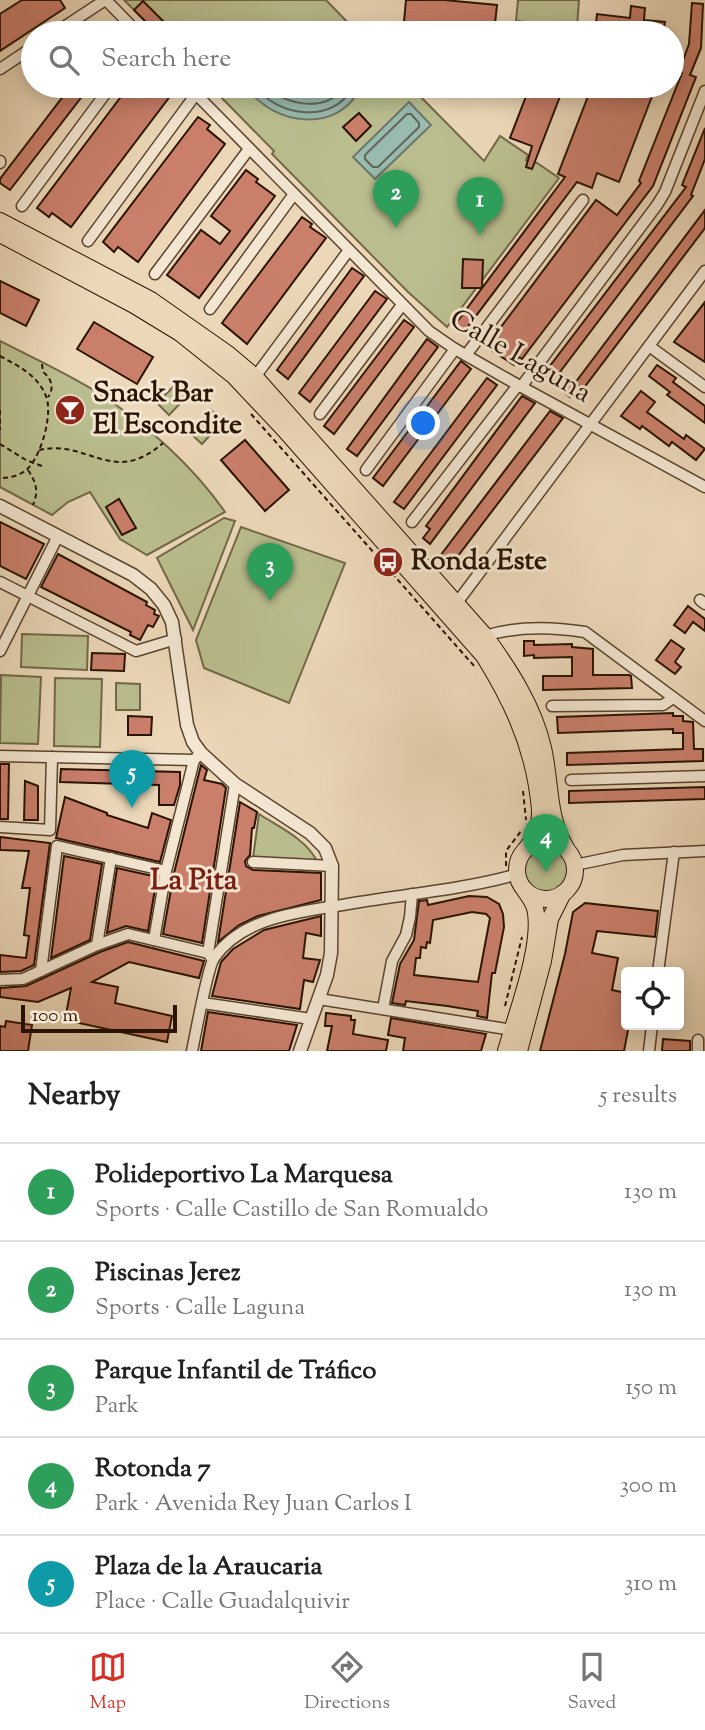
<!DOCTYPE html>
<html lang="en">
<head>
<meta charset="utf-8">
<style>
	:root { --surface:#fff; --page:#f2f2f2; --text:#222; --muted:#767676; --line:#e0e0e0; --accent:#d93025 }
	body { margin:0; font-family:"Sorts Mill Goudy",serif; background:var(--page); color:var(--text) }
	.controls { position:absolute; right:21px; bottom:21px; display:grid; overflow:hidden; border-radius:7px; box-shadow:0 4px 18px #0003 }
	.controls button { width:63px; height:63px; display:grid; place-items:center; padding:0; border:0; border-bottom:2px solid var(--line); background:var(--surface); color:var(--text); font:35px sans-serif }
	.scale { position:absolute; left:21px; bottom:18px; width:156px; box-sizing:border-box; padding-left:7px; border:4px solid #2a1300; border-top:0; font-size:19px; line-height:24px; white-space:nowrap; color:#2a1300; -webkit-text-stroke:5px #f3e6d2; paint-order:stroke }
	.you { position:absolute; left:424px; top:424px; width:24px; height:24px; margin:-18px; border:5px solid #fff; border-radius:50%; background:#1a73e8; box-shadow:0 0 0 10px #1a73e833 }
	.badge { display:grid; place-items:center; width:46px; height:46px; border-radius:50%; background:var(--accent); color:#fff; font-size:23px; font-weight:700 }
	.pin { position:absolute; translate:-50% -58px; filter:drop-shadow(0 2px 4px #0008) }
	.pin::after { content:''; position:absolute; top:37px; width:24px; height:21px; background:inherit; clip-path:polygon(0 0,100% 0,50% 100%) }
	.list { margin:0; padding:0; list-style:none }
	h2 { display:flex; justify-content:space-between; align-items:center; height:91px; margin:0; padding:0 28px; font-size:30px }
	h2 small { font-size:23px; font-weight:400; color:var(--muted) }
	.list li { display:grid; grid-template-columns:46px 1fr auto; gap:21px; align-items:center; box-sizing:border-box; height:98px; padding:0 28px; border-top:2px solid var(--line) }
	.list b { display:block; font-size:26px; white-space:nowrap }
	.list p { margin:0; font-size:23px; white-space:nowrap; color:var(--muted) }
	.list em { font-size:23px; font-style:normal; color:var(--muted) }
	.icon { flex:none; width:38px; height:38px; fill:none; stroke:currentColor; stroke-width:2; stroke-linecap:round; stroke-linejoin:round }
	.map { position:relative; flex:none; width:705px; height:1051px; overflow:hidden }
	.search { position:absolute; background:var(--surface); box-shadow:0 4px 18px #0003; left:21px; right:21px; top:21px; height:77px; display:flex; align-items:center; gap:18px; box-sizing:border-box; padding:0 24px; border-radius:38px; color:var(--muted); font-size:26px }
	.sheet { height:581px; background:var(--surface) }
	nav { display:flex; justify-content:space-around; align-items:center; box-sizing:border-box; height:98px; border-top:2px solid var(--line); background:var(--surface); font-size:19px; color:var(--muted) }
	nav a { display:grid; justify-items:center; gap:4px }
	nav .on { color:var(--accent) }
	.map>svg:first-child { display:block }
	.green { fill:#babe8e; stroke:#726847; stroke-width:2 }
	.water { fill:#99baaf; stroke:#6d7769; stroke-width:2 }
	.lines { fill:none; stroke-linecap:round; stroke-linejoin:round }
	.shore { stroke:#626658; stroke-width:2 }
	.building { fill:#ca7f6b; stroke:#2a1300; stroke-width:2; fill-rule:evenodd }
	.minor-casing { stroke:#5a442e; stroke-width:13 }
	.tertiary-casing { stroke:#5a442e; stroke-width:15 }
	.primary-casing { stroke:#2a1300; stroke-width:18 }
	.path { stroke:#2a1300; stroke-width:2; stroke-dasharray:5 3.5; stroke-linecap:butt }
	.minor { stroke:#f3e6d2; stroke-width:10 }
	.tertiary { stroke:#f3e6d2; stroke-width:12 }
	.primary { stroke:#ecd8b9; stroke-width:16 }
	.labels { text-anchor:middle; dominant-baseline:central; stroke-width:6; stroke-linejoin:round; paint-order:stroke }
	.street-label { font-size:28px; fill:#2a1300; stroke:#f3e6d2 }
	.poi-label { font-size:28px; font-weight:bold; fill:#2a1300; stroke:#f3e6d2; text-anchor:start }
	.neighbourhood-label { font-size:30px; font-weight:bold; fill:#7a1f14; stroke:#f3e6d2 }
</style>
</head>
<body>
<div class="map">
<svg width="705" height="1051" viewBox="0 0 705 1051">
	<rect width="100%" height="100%" fill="#ecd8b9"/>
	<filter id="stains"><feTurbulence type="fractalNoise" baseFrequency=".00286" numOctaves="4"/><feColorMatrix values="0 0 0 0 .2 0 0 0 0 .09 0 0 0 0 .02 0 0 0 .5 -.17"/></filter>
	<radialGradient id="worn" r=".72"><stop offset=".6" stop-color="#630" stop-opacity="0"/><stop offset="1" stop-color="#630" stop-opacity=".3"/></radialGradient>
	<g class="green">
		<polygon points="124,0 326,0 358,33 157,33"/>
		<polygon points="518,0 579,0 577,27 516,21"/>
		<polygon points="210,86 410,86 484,161 500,136 528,155 526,160 537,163 559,178 447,327 408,292 272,154 274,151"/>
		<path d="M0,341C33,358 68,374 100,394C146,424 193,466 225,512L147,555L120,539L90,492L68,502L52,515L0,487Z"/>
		<polygon points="179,381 191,392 169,415 157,403"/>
		<polygon points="211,410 223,421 202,444 190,433"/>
		<polygon points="224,518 235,521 193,630 157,558"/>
		<polygon points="241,527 345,563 289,703 204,668 196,640"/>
		<polygon points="22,634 88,636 87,670 21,667"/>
		<polygon points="1,675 41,677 38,744 0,743"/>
		<polygon points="55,678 102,679 100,747 54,746"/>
		<polygon points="116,683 140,684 140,710 116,710"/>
		<path d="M259,814C279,827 306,839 317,861L253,858Z"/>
		<circle cx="546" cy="870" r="23"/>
	</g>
	<g class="water">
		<path d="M246,86H361C340,135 272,126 246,86Z"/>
		<polygon points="409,102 431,125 375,179 353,157"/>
	</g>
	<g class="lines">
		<g class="shore">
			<path d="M255,86C277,117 335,125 353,86"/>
			<path d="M265,86C284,105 328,114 344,86"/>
			<polygon points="407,114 411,114 419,123 419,127 378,167 373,167 365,159 365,155"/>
		</g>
	</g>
	<g class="building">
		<polygon points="22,0 60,0 65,8 0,51 0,14"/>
		<polygon points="406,0 444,0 497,5 494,33 403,33"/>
		<polygon points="143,1 170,28 175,23 185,33 157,33 134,10"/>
		<polygon points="692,3 703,4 701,48 690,75 696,77 653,186 522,359 519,357 514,365 486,347 596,200 617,215 641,183 639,181 682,73 679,71 689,44"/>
		<polygon points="631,6 645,8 644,20 665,22 663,33 595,33 597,14 630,18"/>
		<polygon points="71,86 90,86 10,190 0,183 0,179"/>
		<polygon points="129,86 168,86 174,91 71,227 52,213 49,217 37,208"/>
		<polygon points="530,86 564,86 532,169 526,167 532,146 510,138"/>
		<polygon points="592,86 656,86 619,182 597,173 592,188 577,182 463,333 454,326 482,288 462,288 463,259 483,260 482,288 565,177 558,174"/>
		<polygon points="359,113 371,126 356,141 343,127"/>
		<polygon points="198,117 210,125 207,129 225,144 138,262 118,247 114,252 103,242"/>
		<polygon points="705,128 705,159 691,195 693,196 560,372 578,386 570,397 543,375 686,187 682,185"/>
		<polygon points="246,170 258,179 256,182 275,196 199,298 167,275 201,230 220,244 230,231 211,216"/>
		<polygon points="705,210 705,228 583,389 575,383"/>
		<polygon points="302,217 312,224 310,227 326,238 247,344 222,323"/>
		<polygon points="352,268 364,276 288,379 277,370"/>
		<polygon points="0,281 39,300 26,326 0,313"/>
		<polygon points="375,291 387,299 310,402 299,393"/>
		<polygon points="705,302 705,362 674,342"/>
		<polygon points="404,320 414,327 334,434 324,426"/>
		<polygon points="94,322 153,357 137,384 77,349"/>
		<polygon points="427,339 438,347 357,456 347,449"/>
		<polygon points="461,361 471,369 383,486 373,478"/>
		<polygon points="657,365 676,378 673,382 705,406 705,423 667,395 670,392 649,376"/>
		<polygon points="487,378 497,385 404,509 394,502"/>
		<polygon points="641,391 655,402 647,412 684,439 686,435 705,449 696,460 672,442 669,446 642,426 640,429 621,416"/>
		<polygon points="522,396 535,403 430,544 423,538 430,529 426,526"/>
		<polygon points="550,411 563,418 451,565 440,556"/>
		<polygon points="245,440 289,490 265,511 221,460"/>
		<polygon points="119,499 136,528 122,535 106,507"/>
		<polygon points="0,522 44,544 26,579 0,566"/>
		<polygon points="58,554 147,602 146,605 155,610 154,614 159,616 153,627 148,625 140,640 130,635 131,632 41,587"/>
		<polygon points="688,606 705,619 705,631 693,622 685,633 674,625"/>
		<polygon points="671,640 684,649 675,662 681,667 675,674 656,660"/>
		<polygon points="524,641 534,641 534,645 572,644 572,647 593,649 593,675 629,675 631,676 632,688 543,690 543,676 572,676 572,657 534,658 534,655 524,656"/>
		<polygon points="92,653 125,654 124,671 91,670"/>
		<polygon points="673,713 673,716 683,716 683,721 693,722 694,749 703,749 703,761 567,765 567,753 683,749 683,733 673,733 673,729 558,733 557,717"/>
		<polygon points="128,716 152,717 151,735 128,735"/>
		<polygon points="0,764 9,764 8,819 0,819"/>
		<polygon points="201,765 207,770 204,780 222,784 226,788 202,943 163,934 174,873"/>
		<polygon points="61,769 180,772 180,785 174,805 159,805 159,785 60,782"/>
		<polygon points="25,781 38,786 38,820 24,820"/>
		<polygon points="705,787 705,799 569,803 569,791"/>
		<polygon points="65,797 107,813 107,815 148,828 152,813 171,820 160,862 56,838"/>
		<polygon points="240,802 257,812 254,828 252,828 250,855 245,861 246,866 253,870 321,873 321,900 258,916 239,925 218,942"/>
		<polygon points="0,837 50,843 34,965 21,971 0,972 0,955 26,958 29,936 24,935 30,888 22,888 29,851 0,850"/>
		<polygon points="64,856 102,864 90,940 51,958"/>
		<polygon points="117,868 157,877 148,931 126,926 107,933"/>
		<path d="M469,896L487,897L499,904L503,914L504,927L495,973H492L487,1018L477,1016L478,1011L447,1006L406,1001L405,1005L392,1003L400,964L414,940L419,901L427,900L428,905ZM472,912L486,914L490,918L478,982L414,975L416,958H420L421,947L426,948L427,942L430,943L433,920Z"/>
		<polygon points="585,903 658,911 655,937 597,931 592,953 618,958 612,990 626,993 626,1025 629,1025 624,1051 540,1051 565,954 573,912"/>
		<polygon points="321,916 321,936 306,933 303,958 320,960 313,982 304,980 300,1009 212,996 221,962 233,949 264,930"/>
		<polygon points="128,942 204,961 199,978 129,962 92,982 118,987 115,1003 172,1016 167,1042 65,1020 71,988 38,1002 0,997 0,988 26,986 100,952"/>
		<polygon points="208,1012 297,1025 289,1051 201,1051"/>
		<polygon points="326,1013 351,1016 351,1020 355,1020 353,1034 388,1040 386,1051 327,1051 332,1026 325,1026"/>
		<polygon points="391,1018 486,1034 481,1051 403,1051 405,1038 388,1035"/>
		<polygon points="6,1021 32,1025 28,1051 0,1051 0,1026 5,1027"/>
		<polygon points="663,1039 690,1041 690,1051 662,1051"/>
	</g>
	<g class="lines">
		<g class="minor-casing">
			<g id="minor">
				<polyline points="106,0 138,33"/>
				<polyline points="55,33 105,0"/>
				<polyline points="0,69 33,47"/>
				<polyline points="188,86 429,331 455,349 518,385 705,487"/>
				<polyline points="0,161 0,163"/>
				<polyline points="22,206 111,86"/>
				<polyline points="88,241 196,94"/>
				<polyline points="155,274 249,149"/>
				<polyline points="210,309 294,194"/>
				<polyline points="649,346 705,387"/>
				<polyline points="466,355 583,200"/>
				<polyline points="255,377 349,250"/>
				<polyline points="521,387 657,205 665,192 705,91"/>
				<polyline points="320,414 402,305"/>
				<polyline points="366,470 455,349"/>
				<polyline points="412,522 518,385"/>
				<polyline points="0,582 136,651 176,639"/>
				<polyline points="700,600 705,604"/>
				<polyline points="456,604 705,271"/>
				<path d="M485,636C516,626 553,627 585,632L705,721"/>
				<polyline points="0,651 58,536"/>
				<polyline points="552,706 663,705 673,698"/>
				<polyline points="0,756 194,760 201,753"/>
				<polyline points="571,780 705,776"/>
				<polyline points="0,827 50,830 52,757"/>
				<polyline points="253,862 332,866"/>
				<polyline points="575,865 623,855 705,851"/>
				<polyline points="154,940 166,871 194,760"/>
				<polyline points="97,945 111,858"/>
				<polyline points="208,953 235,784"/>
				<polyline points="41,971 57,846 166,871"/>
				<polyline points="658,972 674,852"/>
				<polyline points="0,980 23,979 97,945 128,934 208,953 213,960"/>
				<polyline points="319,999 512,1030"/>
				<polyline points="203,1003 311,1019"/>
				<polyline points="383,1009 392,961 406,935 410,917 412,894"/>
				<path d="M192,1051C196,1033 207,969 214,958C245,913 312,911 360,902C410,894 470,888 518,874"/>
				<polyline points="649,1051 652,1025"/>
				<polyline points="698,1051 698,1040"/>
			</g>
		</g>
		<g class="tertiary-casing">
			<polyline id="tertiary" points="0,506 133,575 151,589 164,605 172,622 187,725 193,742 201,753 235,784 310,833 325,848 332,866 331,953 327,975 300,1051"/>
		</g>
		<g class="primary-casing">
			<g id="primary">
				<path d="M0,221L151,300L228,354L255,377L485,636C509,669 534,707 543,748C551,782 547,817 566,848"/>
				<path d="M0,234L134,305L180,333L234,376L284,429L484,656C510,698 529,738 537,786C539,800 542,815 538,829C536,836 531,842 527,848"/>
				<circle cx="546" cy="870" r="29"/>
				<path d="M506,1051C516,1015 544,943 535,908C533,901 528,895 524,889"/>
				<polyline points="519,1051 543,961 550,919 563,893"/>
			</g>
		</g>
		<g class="path">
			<path d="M0,356C18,366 36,374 45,394C54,411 42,452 30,466C23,475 11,478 0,478"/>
			<path d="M42,364L43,372C51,378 55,388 48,397"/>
			<polyline points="0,410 0,430"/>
			<polyline points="251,414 475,667"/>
			<polyline points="0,444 26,460 42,466"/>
			<path d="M39,450C89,439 113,487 163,443"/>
			<path d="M28,470C36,482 39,491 33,505"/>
			<polyline points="523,791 526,820"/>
			<polyline points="506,866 506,851 521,831"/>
			<polyline points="505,1006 522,937"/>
		</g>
		<use href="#minor" class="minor"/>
		<use href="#tertiary" class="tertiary"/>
		<use href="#primary" class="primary"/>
	</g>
	<defs>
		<g id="bar-disc" transform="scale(1.575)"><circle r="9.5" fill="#8f2418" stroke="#f3e6d2"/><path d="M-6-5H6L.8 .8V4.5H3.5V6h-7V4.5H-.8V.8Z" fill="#fff"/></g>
		<g id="bus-disc" transform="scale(1.575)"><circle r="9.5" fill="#8f2418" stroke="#f3e6d2"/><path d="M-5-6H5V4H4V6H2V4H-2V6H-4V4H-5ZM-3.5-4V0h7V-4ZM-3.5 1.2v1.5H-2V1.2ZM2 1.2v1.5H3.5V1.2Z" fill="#fff"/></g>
	</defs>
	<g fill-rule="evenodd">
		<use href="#bar-disc" x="70" y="410"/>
		<use href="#bus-disc" x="388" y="562"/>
	</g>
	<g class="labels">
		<g class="street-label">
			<text transform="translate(520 357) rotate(30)">Calle Laguna</text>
		</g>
		<g class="poi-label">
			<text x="93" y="394">Snack Bar<tspan x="93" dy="32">El Escondite</tspan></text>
			<text x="411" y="562">Ronda Este</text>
		</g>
		<g class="neighbourhood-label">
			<text x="194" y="881">La Pita</text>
		</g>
	</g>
	<rect width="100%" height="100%" filter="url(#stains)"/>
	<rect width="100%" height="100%" fill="url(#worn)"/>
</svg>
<div class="controls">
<button><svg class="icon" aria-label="locate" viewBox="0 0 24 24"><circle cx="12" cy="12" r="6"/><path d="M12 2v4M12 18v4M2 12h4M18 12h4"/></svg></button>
</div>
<div class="scale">100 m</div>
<div class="you"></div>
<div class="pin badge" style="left:480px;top:235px;background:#2e9e5b">1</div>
<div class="pin badge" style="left:396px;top:228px;background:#2e9e5b">2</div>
<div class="pin badge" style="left:270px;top:601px;background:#2e9e5b">3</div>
<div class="pin badge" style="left:546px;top:872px;background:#2e9e5b">4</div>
<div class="pin badge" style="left:132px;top:808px;background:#0f9aa8">5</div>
<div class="search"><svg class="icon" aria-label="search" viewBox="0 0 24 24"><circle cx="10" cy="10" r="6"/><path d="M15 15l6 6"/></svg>Search here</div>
</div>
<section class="sheet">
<h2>Nearby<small>5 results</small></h2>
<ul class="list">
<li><span class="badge" style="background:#2e9e5b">1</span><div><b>Polideportivo La Marquesa</b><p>Sports · Calle Castillo de San Romualdo</p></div><em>130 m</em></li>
<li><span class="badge" style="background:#2e9e5b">2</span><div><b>Piscinas Jerez</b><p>Sports · Calle Laguna</p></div><em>130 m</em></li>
<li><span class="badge" style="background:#2e9e5b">3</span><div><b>Parque Infantil de Tráfico</b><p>Park</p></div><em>150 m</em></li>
<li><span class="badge" style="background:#2e9e5b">4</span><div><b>Rotonda 7</b><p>Park · Avenida Rey Juan Carlos I</p></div><em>300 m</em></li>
<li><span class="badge" style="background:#0f9aa8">5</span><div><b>Plaza de la Araucaria</b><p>Place · Calle Guadalquivir</p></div><em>310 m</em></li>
</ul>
</section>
<nav>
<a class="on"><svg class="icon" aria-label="map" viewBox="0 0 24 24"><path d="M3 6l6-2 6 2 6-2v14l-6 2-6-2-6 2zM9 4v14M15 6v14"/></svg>Map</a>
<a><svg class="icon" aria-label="directions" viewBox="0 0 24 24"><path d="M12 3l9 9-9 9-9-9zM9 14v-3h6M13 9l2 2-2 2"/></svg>Directions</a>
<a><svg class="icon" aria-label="saved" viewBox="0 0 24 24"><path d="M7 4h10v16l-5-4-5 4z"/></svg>Saved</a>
</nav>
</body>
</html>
